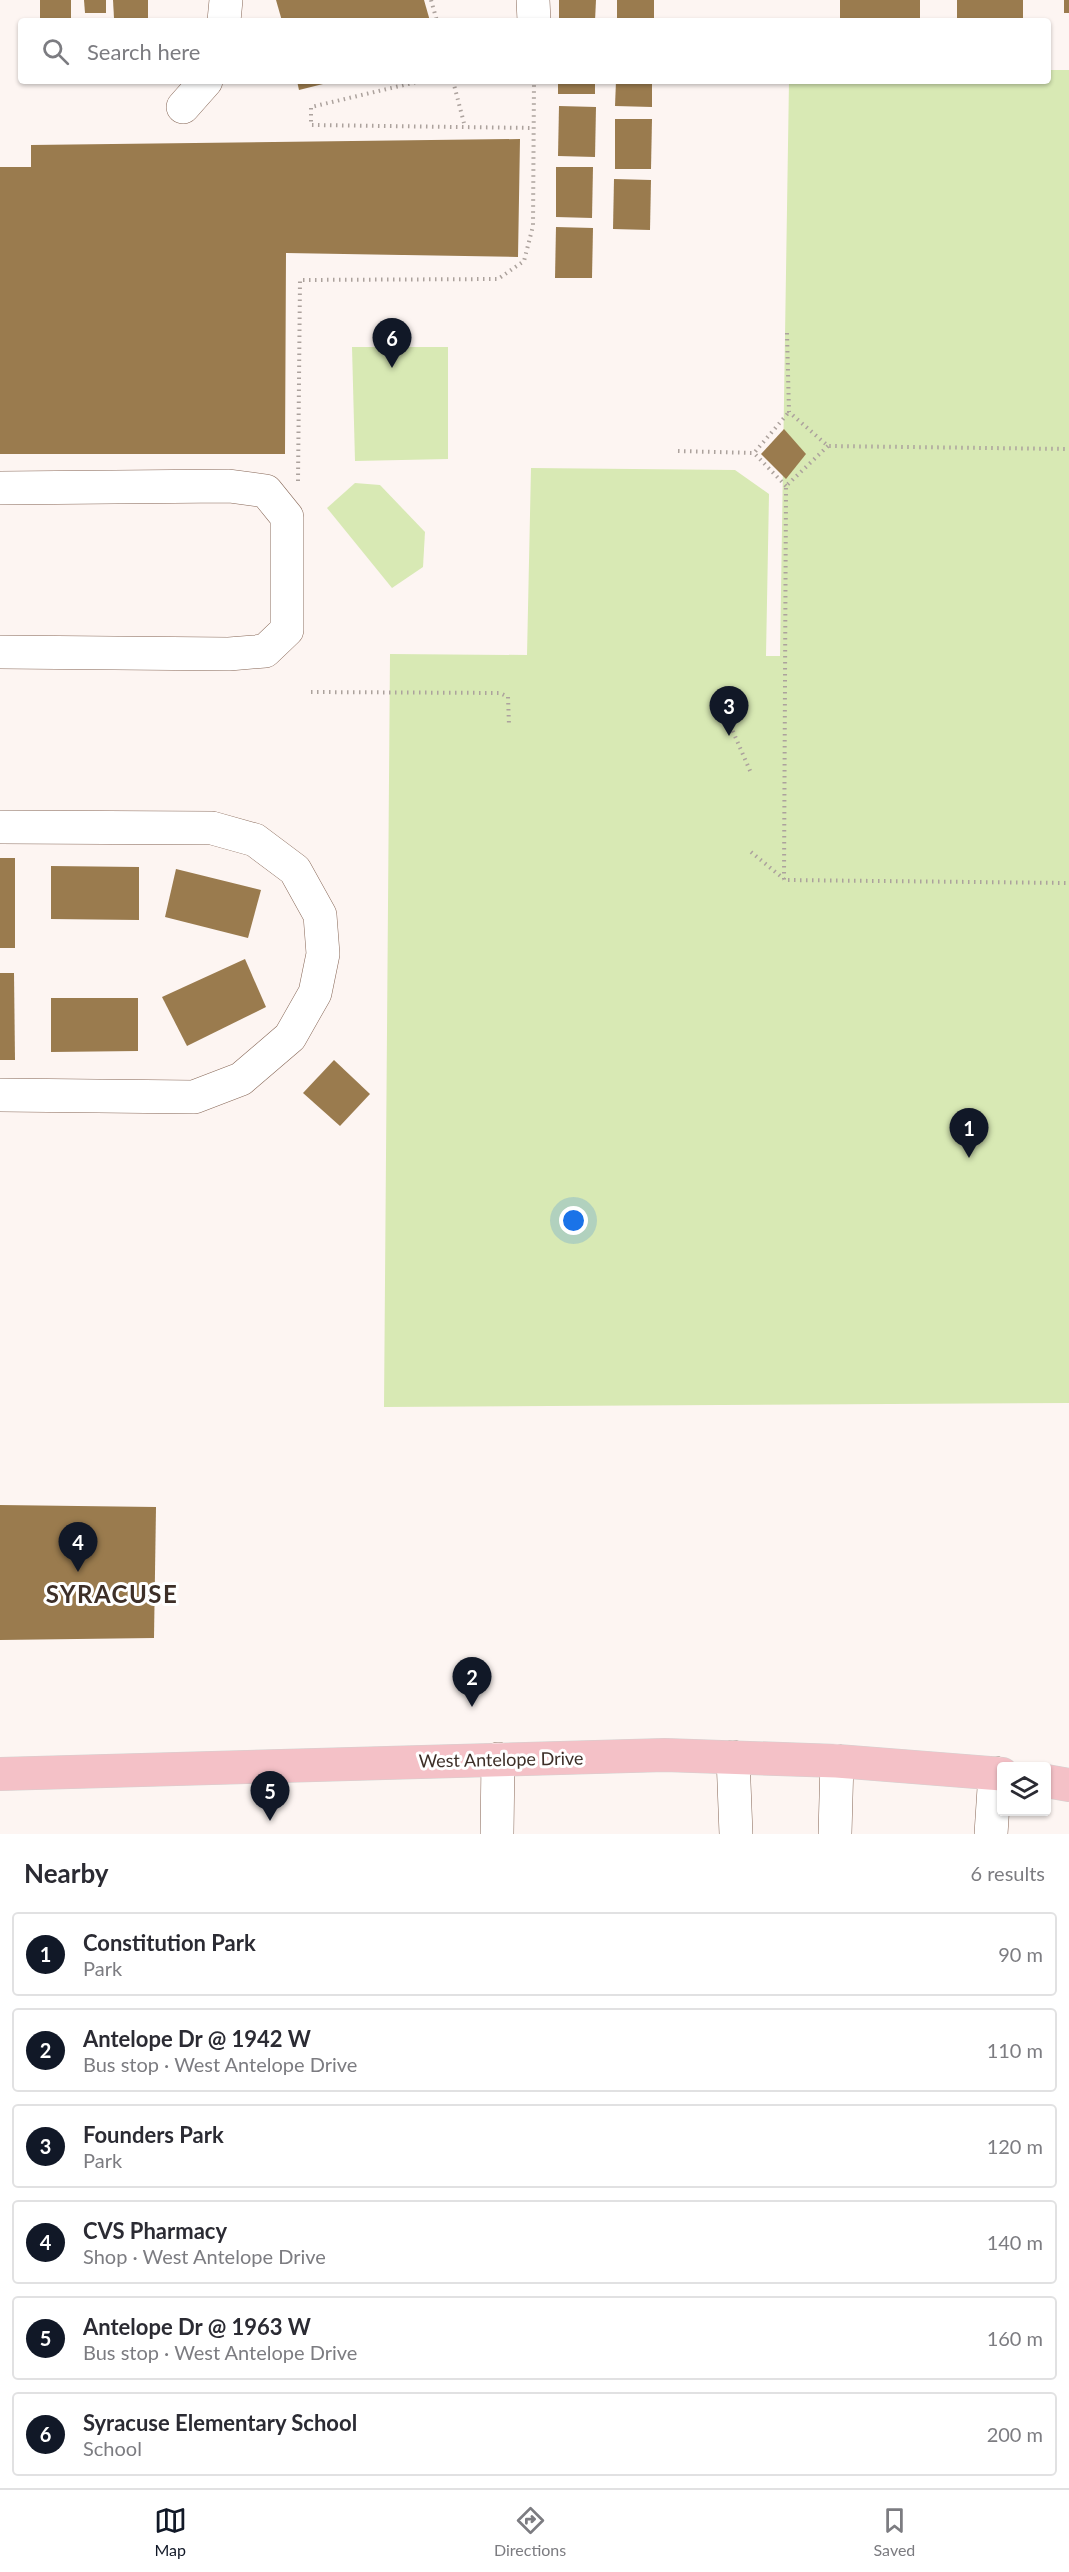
<!DOCTYPE html>
<html lang="en">
<head>
<meta charset="utf-8">
<style>
	:root { --surface:#fff; --page:#f7f7f7; --text:#2b2b33; --muted:#7c7c81; --line:#e1e1e2; --accent:#111827 }
	body { margin:0; font-family:Lato,sans-serif; background:var(--page); color:var(--text) }
	.controls { position:absolute; right:18px; bottom:18px; display:grid; overflow:hidden; border-radius:6px; box-shadow:0 2px 4px #0004 }
	.controls button { width:54px; height:54px; display:grid; place-items:center; padding:0; border:0; border-bottom:2px solid var(--line); background:var(--surface); color:var(--text); font:30px sans-serif }
	.you { position:absolute; left:574px; top:1221px; width:21px; height:21px; margin:-15px; border:4px solid #fff; border-radius:50%; background:#1a73e8; box-shadow:0 0 0 9px #1a73e833 }
	.badge { display:grid; place-items:center; width:39px; height:39px; border-radius:50%; background:var(--accent); color:#fff; font-size:20px; font-weight:700 }
	.pin { position:absolute; translate:-50% -50px; filter:drop-shadow(0 2px 3px #0008) }
	.pin::after { content:''; position:absolute; top:32px; width:21px; height:18px; background:inherit; clip-path:polygon(0 0,100% 0,50% 100%) }
	.list { margin:0; padding:0; list-style:none }
	h2 { display:flex; justify-content:space-between; align-items:center; height:78px; margin:0; padding:0 24px; font-size:26px }
	h2 small { font-size:20px; font-weight:400; color:var(--muted) }
	.list li { display:grid; grid-template-columns:39px 1fr auto; gap:18px; align-items:center; box-sizing:border-box; height:84px; margin:0 12px 12px; padding:0 12px; border:2px solid var(--line); border-radius:6px }
	.list b { display:block; font-size:22px; white-space:nowrap }
	.list p { margin:0; font-size:20px; white-space:nowrap; color:var(--muted) }
	.list em { font-size:20px; font-style:normal; color:var(--muted) }
	.icon { flex:none; width:33px; height:33px; fill:none; stroke:currentColor; stroke-width:2; stroke-linecap:round; stroke-linejoin:round }
	.map { position:relative; flex:none; width:1069px; height:1834px; overflow:hidden }
	.search { position:absolute; background:var(--surface); box-shadow:0 2px 4px #0004; left:18px; right:18px; top:18px; height:66px; display:flex; align-items:center; gap:15px; box-sizing:border-box; padding:0 21px; border-radius:6px; color:var(--muted); font-size:22px }
	.sheet { height:654px; background:var(--surface) }
	nav { display:flex; justify-content:space-around; align-items:center; box-sizing:border-box; height:84px; border-top:2px solid var(--line); background:var(--surface); font-size:16px; color:var(--muted) }
	nav a { display:grid; justify-items:center; gap:3px }
	nav .on { color:var(--accent) }
	.map>svg:first-child { display:block }
	.green { fill:#d8e9b4 }
	.building { fill:#9a7b4e }
	.lines { fill:none; stroke-linecap:round; stroke-linejoin:round }
	.minor-casing { stroke:#876757; stroke-width:34 }
	.major-casing { stroke:#d4d1d0; stroke-width:34 }
	.path { stroke:#aca29d; stroke-width:4; stroke-dasharray:1.5 4.5; stroke-linecap:butt }
	.minor { stroke:#fff; stroke-width:33 }
	.major { stroke:#f4c1c7; stroke-width:33 }
	.labels { text-anchor:middle; dominant-baseline:central; stroke-width:6; stroke-linejoin:round; paint-order:stroke }
	.street-label { font-size:18px; fill:#3d2f28; stroke:#fff }
	.district-label { font-size:24px; font-weight:bold; letter-spacing:1.5px; fill:#3d2f28; stroke:#fff }
</style>
</head>
<body>
<div class="map">
<svg width="1069" height="1834" viewBox="0 0 1069 1834">
	<rect width="100%" height="100%" fill="#fdf5f2"/>
	<g class="green">
		<polygon points="1048,70 1069,70 1069,1403 384,1407 390,654 527,655 531,468 735,470 769,494 766,656 780,656 789,81 1048,81"/>
		<polygon points="352,347 448,347 448,459 355,461"/>
		<polygon points="355,483 380,485 425,532 423,567 392,588 327,508"/>
	</g>
	<g class="building">
		<rect x="40" y="0" width="31" height="19"/>
		<polygon points="84,0 106,0 106,13 85,13"/>
		<polygon points="113,0 148,0 148,18 114,18"/>
		<polygon points="276,0 424,0 430,21 282,21"/>
		<polygon points="559,0 596,0 595,21 559,21"/>
		<rect x="617" y="0" width="37" height="21"/>
		<rect x="840" y="0" width="80" height="21"/>
		<rect x="957" y="0" width="66" height="21"/>
		<rect x="1064" y="0" width="5" height="13"/>
		<polygon points="297,81 331,81 331,82 299,90"/>
		<rect x="558" y="81" width="37" height="13"/>
		<polygon points="616,81 652,81 652,107 615,106"/>
		<polygon points="559,106 596,107 595,157 558,156"/>
		<polygon points="615,119 652,119 651,169 615,169"/>
		<polygon points="520,139 518,257 286,253 285,454 0,454 0,167 31,167 31,145"/>
		<polygon points="556,167 593,167 592,218 556,217"/>
		<polygon points="614,179 651,180 650,230 613,229"/>
		<polygon points="556,227 593,228 592,278 555,278"/>
		<polygon points="784,429 806,454 786,479 761,454"/>
		<rect x="0" y="858" width="15" height="90"/>
		<polygon points="51,866 139,867 139,920 51,919"/>
		<polygon points="176,869 261,890 248,938 165,917"/>
		<polygon points="245,959 266,1007 187,1046 162,997"/>
		<polygon points="0,973 14,973 15,1060 0,1060"/>
		<polygon points="51,998 138,998 138,1051 51,1052"/>
		<polygon points="334,1060 370,1094 340,1126 303,1093"/>
		<polygon points="0,1505 156,1507 154,1638 0,1640"/>
	</g>
	<g class="lines">
		<g class="minor-casing">
			<g id="minor">
				<polyline points="533,0 534,21"/>
				<polyline points="224,21 226,0"/>
				<polyline points="183,107 206,81"/>
				<polyline points="0,488 229,486 266,491 287,517 287,630 265,651 229,654 0,652"/>
				<polyline points="0,827 212,828 255,840 295,870 320,915 323,954 315,993 290,1037 241,1079 194,1097 0,1095"/>
				<polyline points="733,1757 736,1834"/>
				<polyline points="497,1834 498,1759"/>
				<polyline points="835,1834 837,1761"/>
				<polyline points="991,1834 995,1773"/>
			</g>
		</g>
		<g class="major-casing">
			<g id="major">
				<polyline points="0,1774 665,1755 837,1761 1002,1774"/>
				<polyline points="1046,1781 1069,1785"/>
			</g>
		</g>
		<g class="path">
			<polyline points="431,0 437,21"/>
			<polyline points="421,81 311,107 311,125 533,128"/>
			<polyline points="453,81 465,127"/>
			<polyline points="787,333 789,412 828,446 1069,449"/>
			<polyline points="828,446 786,486 784,880 1069,883"/>
			<polyline points="678,451 754,453"/>
			<polyline points="298,481 300,280 498,279 524,261 533,226 534,81"/>
			<polyline points="786,486 754,453 789,412"/>
			<polyline points="311,692 500,693 508,697 509,725"/>
			<polyline points="728,720 751,773"/>
			<polyline points="751,852 784,879"/>
		</g>
		<use href="#minor" class="minor"/>
		<use href="#major" class="major"/>
	</g>
	<g class="labels">
		<g class="street-label">
			<text transform="translate(501 1759) rotate(-1)">West Antelope Drive</text>
		</g>
		<g class="district-label">
			<text x="112" y="1593">SYRACUSE</text>
		</g>
	</g>
</svg>
<div class="controls">
<button><svg class="icon" aria-label="layers" viewBox="0 0 24 24"><path d="M12 4l9 5-9 5-9-5zM3 14l9 5 9-5"/></svg></button>
</div>
<div class="you"></div>
<div class="pin badge" style="left:969px;top:1158px">1</div>
<div class="pin badge" style="left:472px;top:1707px">2</div>
<div class="pin badge" style="left:729px;top:736px">3</div>
<div class="pin badge" style="left:78px;top:1572px">4</div>
<div class="pin badge" style="left:270px;top:1821px">5</div>
<div class="pin badge" style="left:392px;top:368px">6</div>
<div class="search"><svg class="icon" aria-label="search" viewBox="0 0 24 24"><circle cx="10" cy="10" r="6"/><path d="M15 15l6 6"/></svg>Search here</div>
</div>
<section class="sheet">
<h2>Nearby<small>6 results</small></h2>
<ul class="list">
<li><span class="badge">1</span><div><b>Constitution Park</b><p>Park</p></div><em>90 m</em></li>
<li><span class="badge">2</span><div><b>Antelope Dr @ 1942 W</b><p>Bus stop · West Antelope Drive</p></div><em>110 m</em></li>
<li><span class="badge">3</span><div><b>Founders Park</b><p>Park</p></div><em>120 m</em></li>
<li><span class="badge">4</span><div><b>CVS Pharmacy</b><p>Shop · West Antelope Drive</p></div><em>140 m</em></li>
<li><span class="badge">5</span><div><b>Antelope Dr @ 1963 W</b><p>Bus stop · West Antelope Drive</p></div><em>160 m</em></li>
<li><span class="badge">6</span><div><b>Syracuse Elementary School</b><p>School</p></div><em>200 m</em></li>
</ul>
</section>
<nav>
<a class="on"><svg class="icon" aria-label="map" viewBox="0 0 24 24"><path d="M3 6l6-2 6 2 6-2v14l-6 2-6-2-6 2zM9 4v14M15 6v14"/></svg>Map</a>
<a><svg class="icon" aria-label="directions" viewBox="0 0 24 24"><path d="M12 3l9 9-9 9-9-9zM9 14v-3h6M13 9l2 2-2 2"/></svg>Directions</a>
<a><svg class="icon" aria-label="saved" viewBox="0 0 24 24"><path d="M7 4h10v16l-5-4-5 4z"/></svg>Saved</a>
</nav>
</body>
</html>
